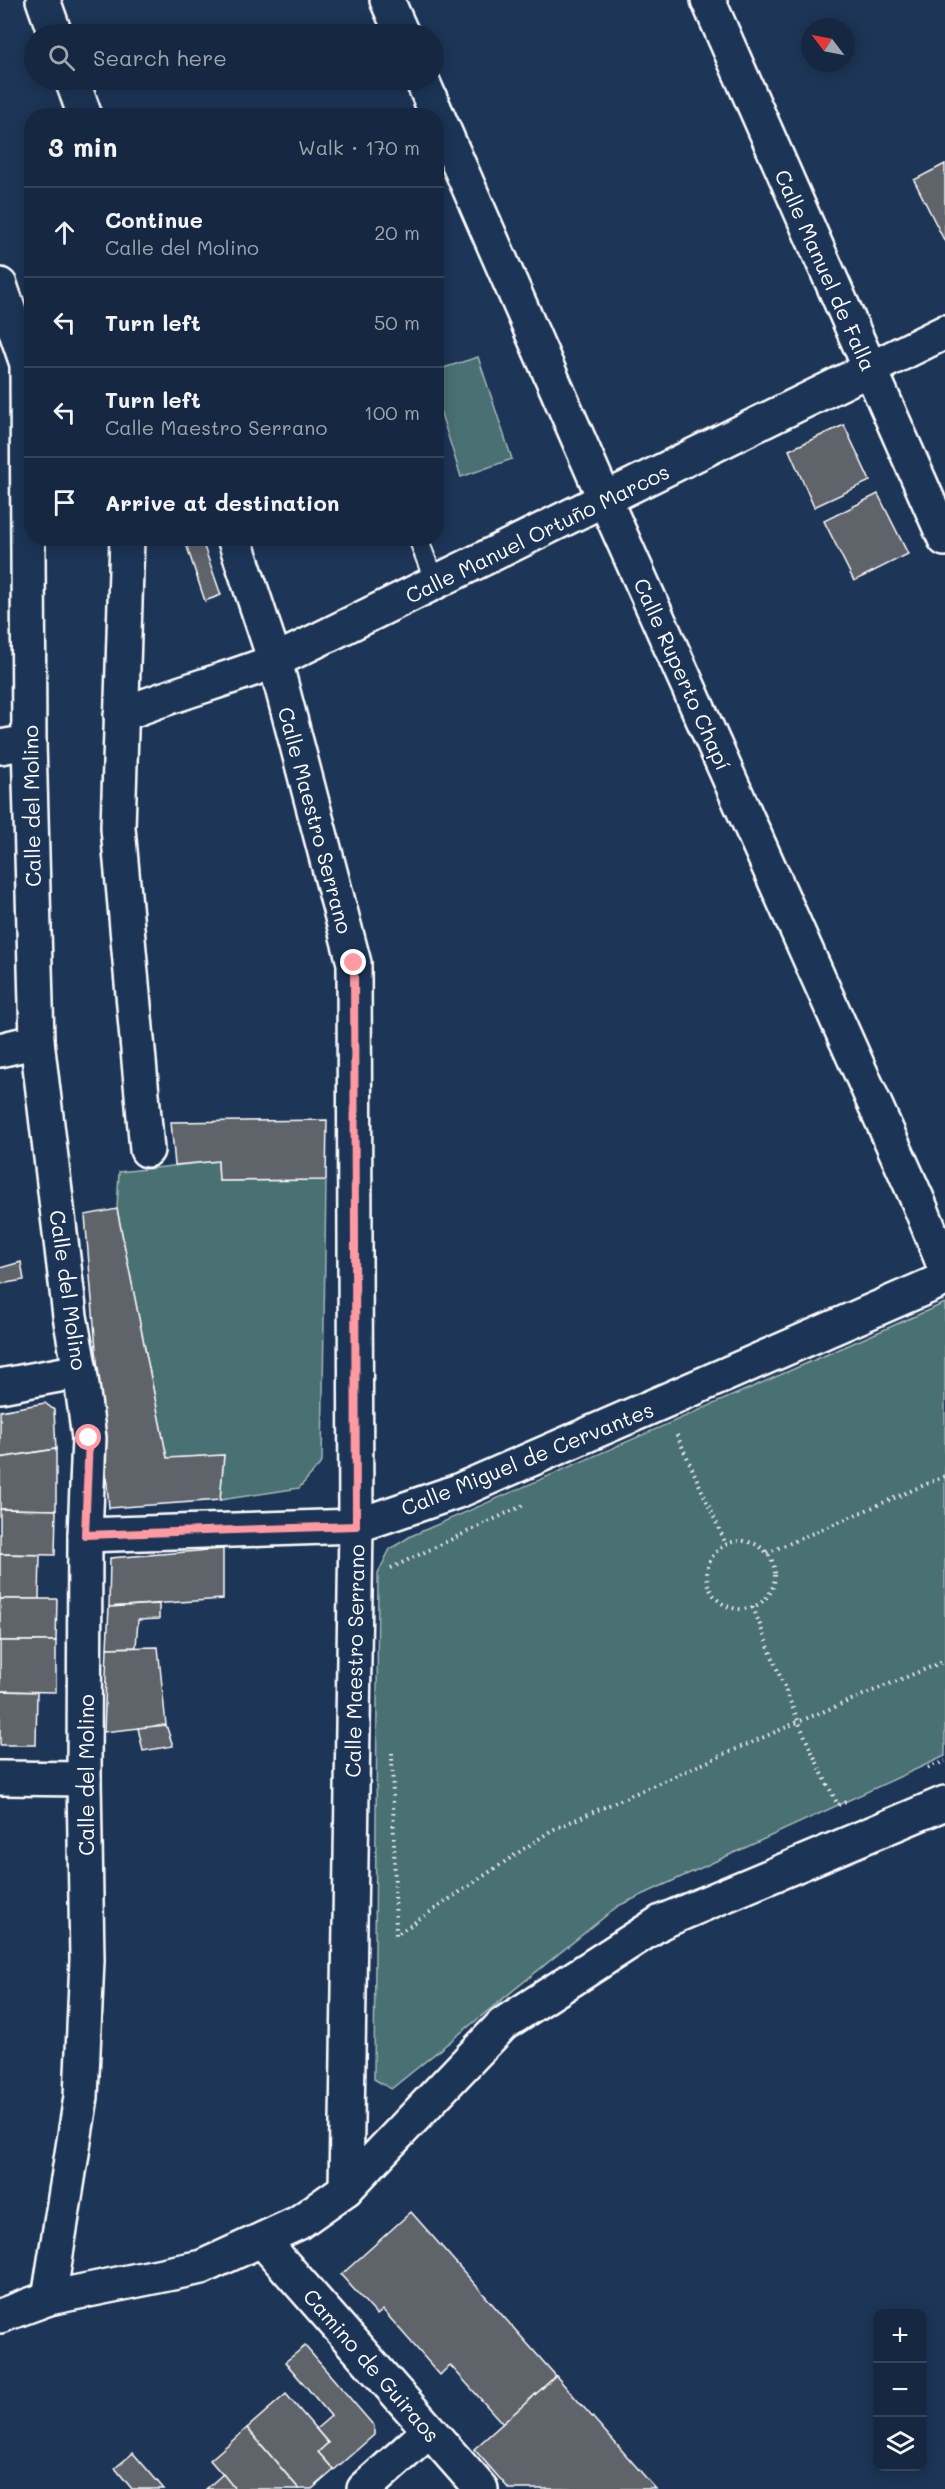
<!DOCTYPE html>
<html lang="en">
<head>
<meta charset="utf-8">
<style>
	:root { --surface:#162841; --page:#1f3048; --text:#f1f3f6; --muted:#9ea6b1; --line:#35445a }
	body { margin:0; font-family:Mali,sans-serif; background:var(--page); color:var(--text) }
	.controls { position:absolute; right:18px; bottom:18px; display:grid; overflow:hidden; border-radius:12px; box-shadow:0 3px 15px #0003 }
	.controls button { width:54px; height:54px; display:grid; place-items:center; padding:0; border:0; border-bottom:2px solid var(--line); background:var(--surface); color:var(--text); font:30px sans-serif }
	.compass { position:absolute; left:801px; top:18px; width:54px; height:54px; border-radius:50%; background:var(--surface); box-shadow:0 3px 15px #0003; rotate:302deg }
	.stop { position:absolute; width:18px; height:18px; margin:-14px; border:4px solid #ff9aa2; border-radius:50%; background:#fff }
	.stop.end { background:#ff9aa2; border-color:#fff; box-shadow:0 2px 6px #0008 }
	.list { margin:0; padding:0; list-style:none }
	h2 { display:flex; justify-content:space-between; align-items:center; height:78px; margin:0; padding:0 24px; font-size:26px }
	h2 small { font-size:20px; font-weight:400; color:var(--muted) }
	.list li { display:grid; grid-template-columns:39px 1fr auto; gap:18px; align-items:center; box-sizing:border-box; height:90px; padding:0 24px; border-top:2px solid var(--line) }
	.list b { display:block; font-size:22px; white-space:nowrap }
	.list p { margin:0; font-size:20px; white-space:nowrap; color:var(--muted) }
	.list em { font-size:20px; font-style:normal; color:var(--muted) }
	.icon { flex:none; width:33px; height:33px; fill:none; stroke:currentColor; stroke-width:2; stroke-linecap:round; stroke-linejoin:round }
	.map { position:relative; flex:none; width:945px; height:2489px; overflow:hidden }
	.search { position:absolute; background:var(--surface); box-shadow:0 3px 15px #0003; left:24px; top:24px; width:420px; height:66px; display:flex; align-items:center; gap:15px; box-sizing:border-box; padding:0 21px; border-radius:33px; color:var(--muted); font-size:22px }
	.panel { position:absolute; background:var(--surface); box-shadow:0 3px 15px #0003; left:24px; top:108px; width:420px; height:438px; border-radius:24px }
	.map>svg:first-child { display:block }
	.green { fill:#4a6f72; stroke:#a4b7b8; stroke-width:1.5 }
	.building { fill:#5f646a; stroke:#fff; stroke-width:1.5 }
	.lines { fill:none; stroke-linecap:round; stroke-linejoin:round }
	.lane-casing { stroke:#fff; stroke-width:22 }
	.street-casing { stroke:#fff; stroke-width:38 }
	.secondary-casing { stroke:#fff; stroke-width:38 }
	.path { stroke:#fff; stroke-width:4; stroke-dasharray:1.5 4.5; stroke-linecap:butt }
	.lane { stroke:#1d3557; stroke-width:18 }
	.street { stroke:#1d3557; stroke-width:33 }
	.secondary { stroke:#1d3557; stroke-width:33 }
	.route { stroke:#ff9aa2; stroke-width:8 }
	.labels { text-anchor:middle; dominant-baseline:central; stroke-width:4.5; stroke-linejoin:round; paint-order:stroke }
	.street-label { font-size:21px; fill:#fff; stroke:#1d3557 }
</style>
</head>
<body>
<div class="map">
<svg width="945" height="2489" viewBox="0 0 945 2489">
	<rect width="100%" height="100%" fill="#1d3557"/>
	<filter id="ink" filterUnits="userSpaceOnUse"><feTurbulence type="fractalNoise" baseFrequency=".0167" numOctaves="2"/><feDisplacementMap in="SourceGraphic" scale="12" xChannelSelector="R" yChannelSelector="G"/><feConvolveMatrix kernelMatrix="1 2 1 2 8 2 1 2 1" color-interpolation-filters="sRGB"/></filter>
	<g filter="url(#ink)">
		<g class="green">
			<polygon points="478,357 512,459 461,477 437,401 437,370"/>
			<polygon points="218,1161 219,1181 326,1180 322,1462 299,1488 220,1500 224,1455 167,1458 117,1209 119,1172"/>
			<polygon points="945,1303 945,1756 618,1906 391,2089 374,2079 378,1573 390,1549 411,1536"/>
		</g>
		<g class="building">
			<polygon points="945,164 945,242 914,180"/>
			<polygon points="844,425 870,481 814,507 789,450"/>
			<polygon points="878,494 908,554 854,581 824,521"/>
			<polygon points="184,538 201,538 221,595 205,601"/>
			<polygon points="327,1120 326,1180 219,1181 218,1161 175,1165 171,1122"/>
			<polygon points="117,1209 167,1458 224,1455 220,1500 109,1508 85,1215"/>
			<polygon points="21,1262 24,1280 0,1284 0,1268"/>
			<polygon points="45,1403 54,1410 56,1449 0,1458 0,1411"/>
			<polygon points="56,1449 56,1510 0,1509 0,1458"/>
			<polygon points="0,1509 56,1510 55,1555 0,1554"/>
			<polygon points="223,1549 223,1599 109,1607 110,1558"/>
			<polygon points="0,1554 40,1555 39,1599 0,1599"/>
			<polygon points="0,1599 57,1599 56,1641 0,1641"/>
			<polygon points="159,1604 159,1619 138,1620 136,1647 107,1648 109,1607"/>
			<polygon points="0,1641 56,1641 56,1692 0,1691"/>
			<polygon points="158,1647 166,1725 104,1732 107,1648"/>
			<polygon points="0,1691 37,1692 36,1745 0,1745"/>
			<polygon points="166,1725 173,1746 143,1751 138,1728"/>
			<polygon points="411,2212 556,2376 503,2424 450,2365 440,2375 383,2310 377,2315 341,2275"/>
			<polygon points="305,2346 374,2426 374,2435 334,2470 318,2452 328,2443 316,2429 331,2416 285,2362"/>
			<polygon points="556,2376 656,2489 509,2489 474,2449"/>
			<polygon points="286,2394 328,2443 318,2452 334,2470 312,2489 299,2489 247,2428"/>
			<polygon points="247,2428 299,2489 235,2489 210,2460"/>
			<polygon points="133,2453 164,2489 132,2489 115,2468"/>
			<polygon points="223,2474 235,2489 206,2489"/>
		</g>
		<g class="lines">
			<g class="lane-casing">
				<polyline id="lane" points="418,538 435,583"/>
			</g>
			<g class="street-casing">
				<g id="street">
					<polyline points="43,0 55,34"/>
					<polyline points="387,0 402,34"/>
					<polyline points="708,0 945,539"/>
					<polyline points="72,80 85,116"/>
					<polyline points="422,80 605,500 918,1201 945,1268"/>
					<polyline points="127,538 118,828 147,1150"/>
					<polyline points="234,538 275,661 354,963 356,1526 346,2189"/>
					<path d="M121,715C172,694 224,681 275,661L945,332"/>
					<polyline points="0,747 29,742"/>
					<polyline points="0,1050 37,1041"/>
					<polyline points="0,1386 80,1371"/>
					<polyline points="85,1535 356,1526 458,1491 945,1279"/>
					<polyline points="0,1778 84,1779"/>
					<polyline points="263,2241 481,2489"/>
					<polyline points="364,2489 429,2431"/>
				</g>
			</g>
			<g class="secondary-casing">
				<g id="secondary">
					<polyline points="0,285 27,364 29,742 37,1041 70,1316 80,1371 89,1438 85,1535 84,1779 87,1960 81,2097 49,2298"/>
					<polyline points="0,2316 49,2298 202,2267 298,2223 346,2189 503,2024 661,1922 945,1803"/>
				</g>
			</g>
			<g class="path">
				<polyline points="677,1435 726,1544"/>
				<circle cx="741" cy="1575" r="34"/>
				<polyline points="767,1553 945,1476"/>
				<polyline points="391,1568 526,1504"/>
				<path d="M753,1607C779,1674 804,1741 838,1805L846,1802"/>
				<polyline points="392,1753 396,1935 552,1830 798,1722 945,1661"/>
				<polyline points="928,1768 945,1761"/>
			</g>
			<use href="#lane" class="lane"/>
			<use href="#street" class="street"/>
			<use href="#secondary" class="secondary"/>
		</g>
	</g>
	<g class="lines" filter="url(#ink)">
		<polyline class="route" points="89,1438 85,1535 356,1526 354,963"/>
	</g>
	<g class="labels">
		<g class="street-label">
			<text transform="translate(826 270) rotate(66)">Calle Manuel de Falla</text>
			<text transform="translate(537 533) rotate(-26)">Calle Manuel Ortuño Marcos</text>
			<text transform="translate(683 674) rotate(66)">Calle Ruperto Chapí</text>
			<text transform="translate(31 806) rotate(-91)">Calle del Molino</text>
			<text transform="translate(316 820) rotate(75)">Calle Maestro Serrano</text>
			<text transform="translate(69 1290) rotate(82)">Calle del Molino</text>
			<text transform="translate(527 1458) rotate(-22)">Calle Miguel de Cervantes</text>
			<text transform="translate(354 1661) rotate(-89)">Calle Maestro Serrano</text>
			<text transform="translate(85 1775) rotate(-90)">Calle del Molino</text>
			<text transform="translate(372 2365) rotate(49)">Camino de Guiraos</text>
		</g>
	</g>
</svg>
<div class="controls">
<button>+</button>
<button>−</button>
<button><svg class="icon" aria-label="layers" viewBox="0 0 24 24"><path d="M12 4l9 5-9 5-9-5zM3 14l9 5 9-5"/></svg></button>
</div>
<svg class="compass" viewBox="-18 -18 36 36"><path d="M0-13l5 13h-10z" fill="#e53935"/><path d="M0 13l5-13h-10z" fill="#9ea6b1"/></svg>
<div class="stop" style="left:89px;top:1438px"></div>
<div class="stop end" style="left:354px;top:963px"></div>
<div class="search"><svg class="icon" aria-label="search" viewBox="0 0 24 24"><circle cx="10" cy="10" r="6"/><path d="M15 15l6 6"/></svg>Search here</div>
<section class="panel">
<h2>3 min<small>Walk · 170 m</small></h2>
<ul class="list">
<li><svg class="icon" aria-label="ahead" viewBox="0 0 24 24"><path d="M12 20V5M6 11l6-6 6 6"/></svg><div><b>Continue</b><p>Calle del Molino</p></div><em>20 m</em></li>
<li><svg class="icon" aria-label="left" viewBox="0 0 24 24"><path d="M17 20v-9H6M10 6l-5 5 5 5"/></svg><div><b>Turn left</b></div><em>50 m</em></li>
<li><svg class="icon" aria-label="left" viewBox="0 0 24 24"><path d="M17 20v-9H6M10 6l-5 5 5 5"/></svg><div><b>Turn left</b><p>Calle Maestro Serrano</p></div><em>100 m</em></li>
<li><svg class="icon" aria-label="arrive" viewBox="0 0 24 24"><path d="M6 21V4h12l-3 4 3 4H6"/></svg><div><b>Arrive at destination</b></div></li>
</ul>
</section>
</div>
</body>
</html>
